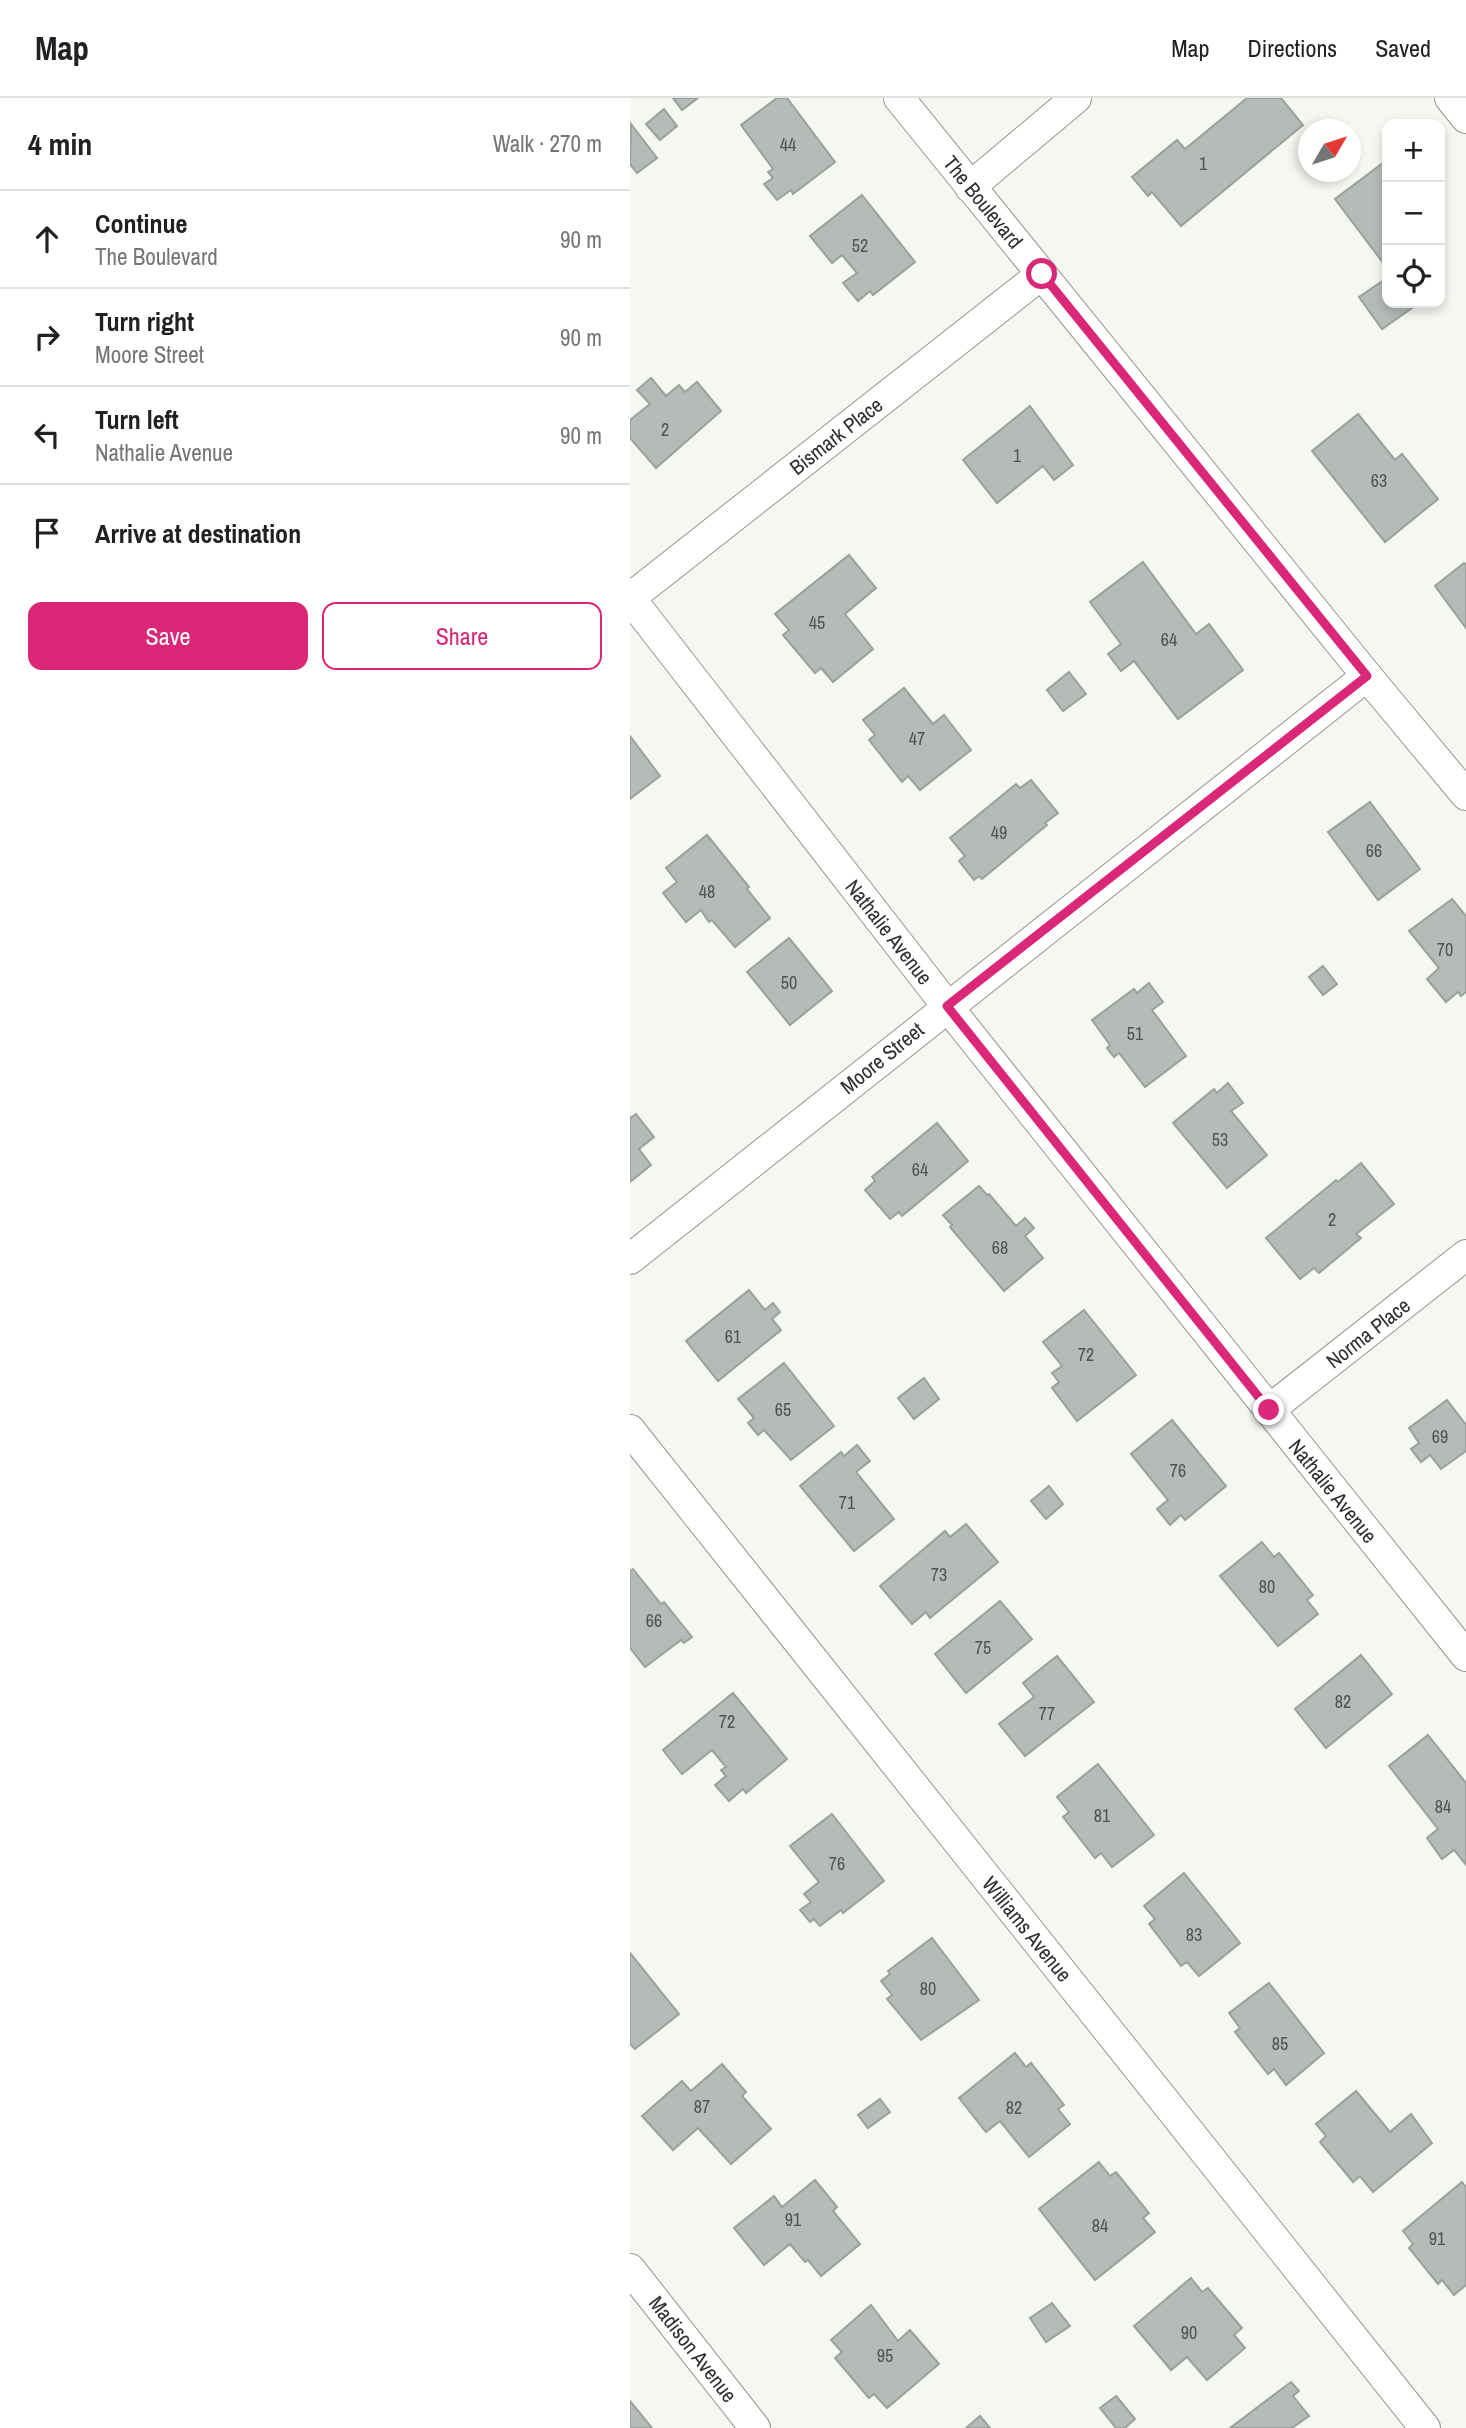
<!DOCTYPE html>
<html lang="en">
<head>
<meta charset="utf-8">
<style>
	:root { --surface:#fff; --page:#f2f2f2; --text:#202124; --muted:#757577; --line:#e0e0e0; --accent:#db2777 }
	body { margin:0; font-family:"Archivo Narrow",sans-serif; background:var(--page); color:var(--text) }
	.controls { position:absolute; right:21px; top:21px; display:grid; overflow:hidden; border-radius:14px; box-shadow:0 4px 10px #0003 }
	.controls button { width:63px; height:63px; display:grid; place-items:center; padding:0; border:0; border-bottom:2px solid var(--line); background:var(--surface); color:var(--text); font:35px sans-serif }
	.compass { position:absolute; left:668px; top:21px; width:63px; height:63px; border-radius:50%; background:var(--surface); box-shadow:0 4px 10px #0003; rotate:51deg }
	.stop { position:absolute; width:21px; height:21px; margin:-16px; border:5px solid #db2777; border-radius:50%; background:#fff }
	.stop.end { background:#db2777; border-color:#fff; box-shadow:0 2px 7px #0008 }
	.list { margin:0; padding:0; list-style:none }
	h2 { display:flex; justify-content:space-between; align-items:center; height:91px; margin:0; padding:0 28px; font-size:30px }
	h2 small { font-size:23px; font-weight:400; color:var(--muted) }
	.list li { display:grid; grid-template-columns:46px 1fr auto; gap:21px; align-items:center; box-sizing:border-box; height:98px; padding:0 28px; border-top:2px solid var(--line) }
	.list b { display:block; font-size:26px; white-space:nowrap }
	.list p { margin:0; font-size:23px; white-space:nowrap; color:var(--muted) }
	.list em { font-size:23px; font-style:normal; color:var(--muted) }
	.actions { display:flex; gap:14px; padding:21px 28px }
	.actions a { flex:1; padding:16px 0; border:2px solid var(--accent); border-radius:14px; text-align:center; font-size:24px; color:var(--accent) }
	.actions .main { background:var(--accent); color:#fff }
	.icon { flex:none; width:38px; height:38px; fill:none; stroke:currentColor; stroke-width:2; stroke-linecap:round; stroke-linejoin:round }
	.map { position:relative; flex:none; width:836px; height:2330px; overflow:hidden }
	header { display:flex; align-items:center; gap:42px; box-sizing:border-box; height:98px; padding:0 35px; background:var(--surface); border-bottom:2px solid var(--line) }
	header strong { font-size:33px }
	nav { display:flex; gap:38px; margin-inline-start:auto; font-size:24px }
	main { display:flex }
	aside { flex:1; background:var(--surface) }
	.map>svg:first-child { display:block }
	.building { fill:#b5bcb7; stroke:#9aa19d; stroke-width:2 }
	.lines { fill:none; stroke-linecap:round; stroke-linejoin:round }
	.minor-casing { stroke:#949690; stroke-width:32 }
	.minor { stroke:#fff; stroke-width:30 }
	.route { stroke:#db2777; stroke-width:9 }
	.labels { text-anchor:middle; dominant-baseline:central; stroke-width:5; stroke-linejoin:round; paint-order:stroke }
	.number-label { font-size:18px; fill:#505350 }
	.street-label { font-size:21px; fill:#2f302e; stroke:#fff }
</style>
</head>
<body>
<header>
<strong>Map</strong>
<nav><a>Map</a><a>Directions</a><a>Saved</a></nav>
</header>
<main>
<aside>
<h2>4 min<small>Walk · 270 m</small></h2>
<ul class="list">
<li><svg class="icon" aria-label="ahead" viewBox="0 0 24 24"><path d="M12 20V5M6 11l6-6 6 6"/></svg><div><b>Continue</b><p>The Boulevard</p></div><em>90 m</em></li>
<li><svg class="icon" aria-label="right" viewBox="0 0 24 24"><path d="M7 20v-9h11M14 6l5 5-5 5"/></svg><div><b>Turn right</b><p>Moore Street</p></div><em>90 m</em></li>
<li><svg class="icon" aria-label="left" viewBox="0 0 24 24"><path d="M17 20v-9H6M10 6l-5 5 5 5"/></svg><div><b>Turn left</b><p>Nathalie Avenue</p></div><em>90 m</em></li>
<li><svg class="icon" aria-label="arrive" viewBox="0 0 24 24"><path d="M6 21V4h12l-3 4 3 4H6"/></svg><div><b>Arrive at destination</b></div></li>
</ul>
<div class="actions"><a class="main">Save</a><a>Share</a></div>
</aside>
<div class="map">
<svg width="836" height="2330" viewBox="0 0 836 2330">
	<rect width="100%" height="100%" fill="#f5f8f1"/>
	<g class="building">
		<polygon points="43,0 68,0 52,12"/>
		<polygon points="147,0 157,0 205,64 163,96 161,92 147,102 134,86 143,80 138,74 143,71 111,27"/>
		<polygon points="617,0 651,0 673,27 551,128 522,94 518,98 502,79 547,42 555,51"/>
		<polygon points="34,11 47,28 30,42 16,26"/>
		<polygon points="1,26 27,60 7,75 0,66"/>
		<polygon points="753,65 757,71 757,170 705,101"/>
		<polygon points="232,97 285,164 243,197 240,193 228,203 213,185 227,175 212,157 202,165 180,138"/>
		<polygon points="757,180 757,205 778,205 782,210 752,231 729,199"/>
		<polygon points="21,280 36,298 49,287 55,294 67,284 91,313 26,370 0,340 0,322 20,306 7,292"/>
		<polygon points="400,308 443,367 424,382 413,368 367,405 333,362"/>
		<polygon points="728,316 765,362 772,356 808,401 755,444 682,353"/>
		<polygon points="219,457 246,490 215,516 243,551 203,584 191,570 185,575 153,537 159,532 145,516"/>
		<polygon points="513,464 566,536 579,526 613,572 548,621 504,563 491,573 478,556 491,546 460,504"/>
		<polygon points="834,465 836,467 836,530 805,488"/>
		<polygon points="439,574 456,596 433,613 417,592"/>
		<polygon points="274,590 303,626 314,617 341,652 290,692 278,678 272,684 239,642 245,637 233,622"/>
		<polygon points="0,638 30,678 0,701"/>
		<polygon points="401,682 428,715 415,725 417,727 352,781 349,778 344,782 329,763 335,758 320,740 386,686 390,690"/>
		<polygon points="740,704 790,771 748,802 698,734"/>
		<polygon points="77,737 119,789 117,791 140,820 105,849 82,822 79,824 71,812 56,824 33,795 47,784 36,770"/>
		<polygon points="822,801 836,818 836,894 831,898 828,894 816,904 797,881 809,870 779,833"/>
		<polygon points="159,840 202,893 160,927 117,874"/>
		<polygon points="693,868 707,886 693,897 679,879"/>
		<polygon points="519,885 533,904 522,912 556,958 515,989 489,955 484,959 477,950 480,947 462,922 504,891 507,895"/>
		<polygon points="598,985 613,1005 601,1013 637,1057 597,1090 543,1025 584,991 587,995"/>
		<polygon points="6,1016 24,1039 9,1051 21,1067 0,1084 0,1020"/>
		<polygon points="307,1025 338,1063 272,1118 269,1114 260,1121 235,1092 245,1083 242,1079"/>
		<polygon points="731,1065 764,1106 726,1136 731,1140 689,1175 684,1170 670,1181 636,1140 706,1082 708,1084"/>
		<polygon points="349,1088 357,1097 359,1096 386,1128 395,1120 404,1130 395,1138 413,1160 374,1193 320,1129 322,1127 313,1117"/>
		<polygon points="119,1192 135,1212 143,1205 150,1214 142,1221 151,1232 88,1283 56,1243"/>
		<polygon points="454,1212 506,1277 447,1323 422,1290 429,1284 422,1275 432,1268 413,1244"/>
		<polygon points="154,1265 204,1328 161,1362 134,1332 128,1337 118,1325 124,1320 108,1301"/>
		<polygon points="294,1280 309,1301 284,1321 268,1300"/>
		<polygon points="817,1302 836,1327 836,1353 811,1371 800,1357 791,1364 781,1351 789,1345 779,1330"/>
		<polygon points="542,1322 596,1388 555,1422 551,1417 540,1427 527,1411 538,1402 501,1356"/>
		<polygon points="227,1347 240,1363 226,1374 264,1421 224,1453 170,1388 211,1354 214,1358"/>
		<polygon points="419,1388 433,1406 416,1421 401,1403"/>
		<polygon points="336,1426 368,1464 300,1520 296,1514 282,1526 250,1488 315,1433 320,1439"/>
		<polygon points="632,1444 644,1459 649,1455 683,1497 677,1502 688,1516 648,1548 590,1478"/>
		<polygon points="3,1471 31,1506 34,1504 62,1539 54,1545 51,1542 15,1569 0,1550 0,1473"/>
		<polygon points="370,1503 402,1541 336,1595 305,1556"/>
		<polygon points="731,1557 762,1596 696,1650 665,1611"/>
		<polygon points="427,1558 464,1604 395,1658 369,1626 404,1599 393,1585"/>
		<polygon points="103,1595 157,1661 116,1695 113,1691 99,1703 85,1687 96,1678 91,1672 96,1669 82,1652 52,1676 33,1652"/>
		<polygon points="798,1637 836,1685 836,1767 824,1752 812,1761 797,1740 808,1731 759,1668"/>
		<polygon points="468,1666 524,1737 482,1769 471,1755 465,1760 433,1719 439,1714 427,1699"/>
		<polygon points="202,1716 254,1783 213,1815 211,1812 190,1828 184,1821 180,1824 170,1812 181,1804 174,1796 189,1784 160,1748"/>
		<polygon points="554,1775 610,1845 569,1878 557,1864 551,1868 519,1826 525,1821 514,1808"/>
		<polygon points="302,1840 349,1902 291,1942 257,1901 262,1897 251,1883 260,1876 258,1873"/>
		<polygon points="0,1855 49,1916 5,1951 0,1946"/>
		<polygon points="639,1885 694,1955 656,1987 644,1971 638,1976 605,1934 610,1930 599,1915"/>
		<polygon points="385,1955 396,1969 401,1965 434,2007 428,2011 440,2026 399,2059 370,2023 356,2034 329,2000"/>
		<polygon points="92,1966 116,1994 112,1998 141,2031 101,2066 68,2030 43,2052 12,2018 52,1983 61,1993"/>
		<polygon points="726,1993 760,2034 781,2016 802,2045 743,2094 730,2078 723,2084 690,2044 696,2038 686,2026"/>
		<polygon points="250,2001 260,2014 238,2030 228,2017"/>
		<polygon points="469,2064 480,2078 486,2074 519,2115 513,2120 525,2134 465,2182 409,2111"/>
		<polygon points="185,2082 207,2109 203,2113 230,2146 191,2178 178,2162 175,2164 160,2146 134,2167 104,2130 144,2098 152,2109"/>
		<polygon points="832,2084 836,2089 836,2187 824,2197 812,2182 808,2186 779,2150 783,2146 773,2133"/>
		<polygon points="561,2180 572,2194 578,2190 612,2230 604,2237 615,2250 577,2282 557,2259 541,2272 504,2228"/>
		<polygon points="422,2205 440,2228 416,2244 400,2220"/>
		<polygon points="241,2207 268,2243 280,2232 309,2266 257,2310 244,2296 239,2300 205,2260 212,2254 201,2242"/>
		<polygon points="661,2284 669,2293 663,2298 679,2318 662,2330 600,2330"/>
		<polygon points="486,2298 505,2321 495,2330 486,2330 470,2310"/>
		<polygon points="0,2303 22,2330 0,2330"/>
		<polygon points="350,2318 360,2330 336,2330"/>
	</g>
	<g class="lines">
		<g class="minor-casing">
			<g id="minor">
				<polyline points="269,0 737,578 836,697"/>
				<polyline points="820,0 836,20"/>
				<polyline points="340,89 446,0"/>
				<polyline points="412,176 0,500 317,908 836,1558"/>
				<polyline points="0,1161 737,578"/>
				<polyline points="639,1312 836,1157"/>
				<polyline points="0,1332 795,2330"/>
				<polyline points="0,2171 125,2330"/>
			</g>
		</g>
		<use href="#minor" class="minor"/>
	</g>
	<g class="lines">
		<polyline class="route" points="412,176 737,578 317,908 639,1312"/>
	</g>
	<g class="labels">
		<g class="number-label">
			<text x="158" y="46">44</text>
			<text x="573" y="65">1</text>
			<text x="230" y="147">52</text>
			<text x="35" y="331">2</text>
			<text x="387" y="357">1</text>
			<text x="749" y="382">63</text>
			<text x="187" y="524">45</text>
			<text x="539" y="541">64</text>
			<text x="287" y="640">47</text>
			<text x="369" y="734">49</text>
			<text x="744" y="752">66</text>
			<text x="77" y="793">48</text>
			<text x="815" y="851">70</text>
			<text x="159" y="884">50</text>
			<text x="505" y="935">51</text>
			<text x="590" y="1041">53</text>
			<text x="290" y="1071">64</text>
			<text x="702" y="1121">2</text>
			<text x="370" y="1149">68</text>
			<text x="103" y="1238">61</text>
			<text x="456" y="1256">72</text>
			<text x="153" y="1311">65</text>
			<text x="810" y="1338">69</text>
			<text x="548" y="1372">76</text>
			<text x="217" y="1404">71</text>
			<text x="309" y="1476">73</text>
			<text x="637" y="1488">80</text>
			<text x="24" y="1522">66</text>
			<text x="353" y="1549">75</text>
			<text x="713" y="1603">82</text>
			<text x="417" y="1615">77</text>
			<text x="97" y="1623">72</text>
			<text x="813" y="1708">84</text>
			<text x="472" y="1717">81</text>
			<text x="207" y="1765">76</text>
			<text x="564" y="1836">83</text>
			<text x="298" y="1890">80</text>
			<text x="650" y="1945">85</text>
			<text x="72" y="2008">87</text>
			<text x="384" y="2009">82</text>
			<text x="163" y="2121">91</text>
			<text x="470" y="2127">84</text>
			<text x="807" y="2140">91</text>
			<text x="559" y="2234">90</text>
			<text x="255" y="2257">95</text>
		</g>
		<g class="street-label">
			<text transform="translate(353 104) rotate(51)">The Boulevard</text>
			<text transform="translate(206 338) rotate(-38)">Bismark Place</text>
			<text transform="translate(259 834) rotate(52)">Nathalie Avenue</text>
			<text transform="translate(252 960) rotate(-39)">Moore Street</text>
			<text transform="translate(738 1235) rotate(-38)">Norma Place</text>
			<text transform="translate(703 1393) rotate(51)">Nathalie Avenue</text>
			<text transform="translate(397 1831) rotate(51)">Williams Avenue</text>
			<text transform="translate(63 2251) rotate(52)">Madison Avenue</text>
		</g>
	</g>
</svg>
<div class="controls">
<button>+</button>
<button>−</button>
<button><svg class="icon" aria-label="locate" viewBox="0 0 24 24"><circle cx="12" cy="12" r="6"/><path d="M12 2v4M12 18v4M2 12h4M18 12h4"/></svg></button>
</div>
<svg class="compass" viewBox="-18 -18 36 36"><path d="M0-13l5 13h-10z" fill="#e53935"/><path d="M0 13l5-13h-10z" fill="#757577"/></svg>
<div class="stop" style="left:412px;top:176px"></div>
<div class="stop end" style="left:639px;top:1312px"></div>
</div>
</main>
</body>
</html>
